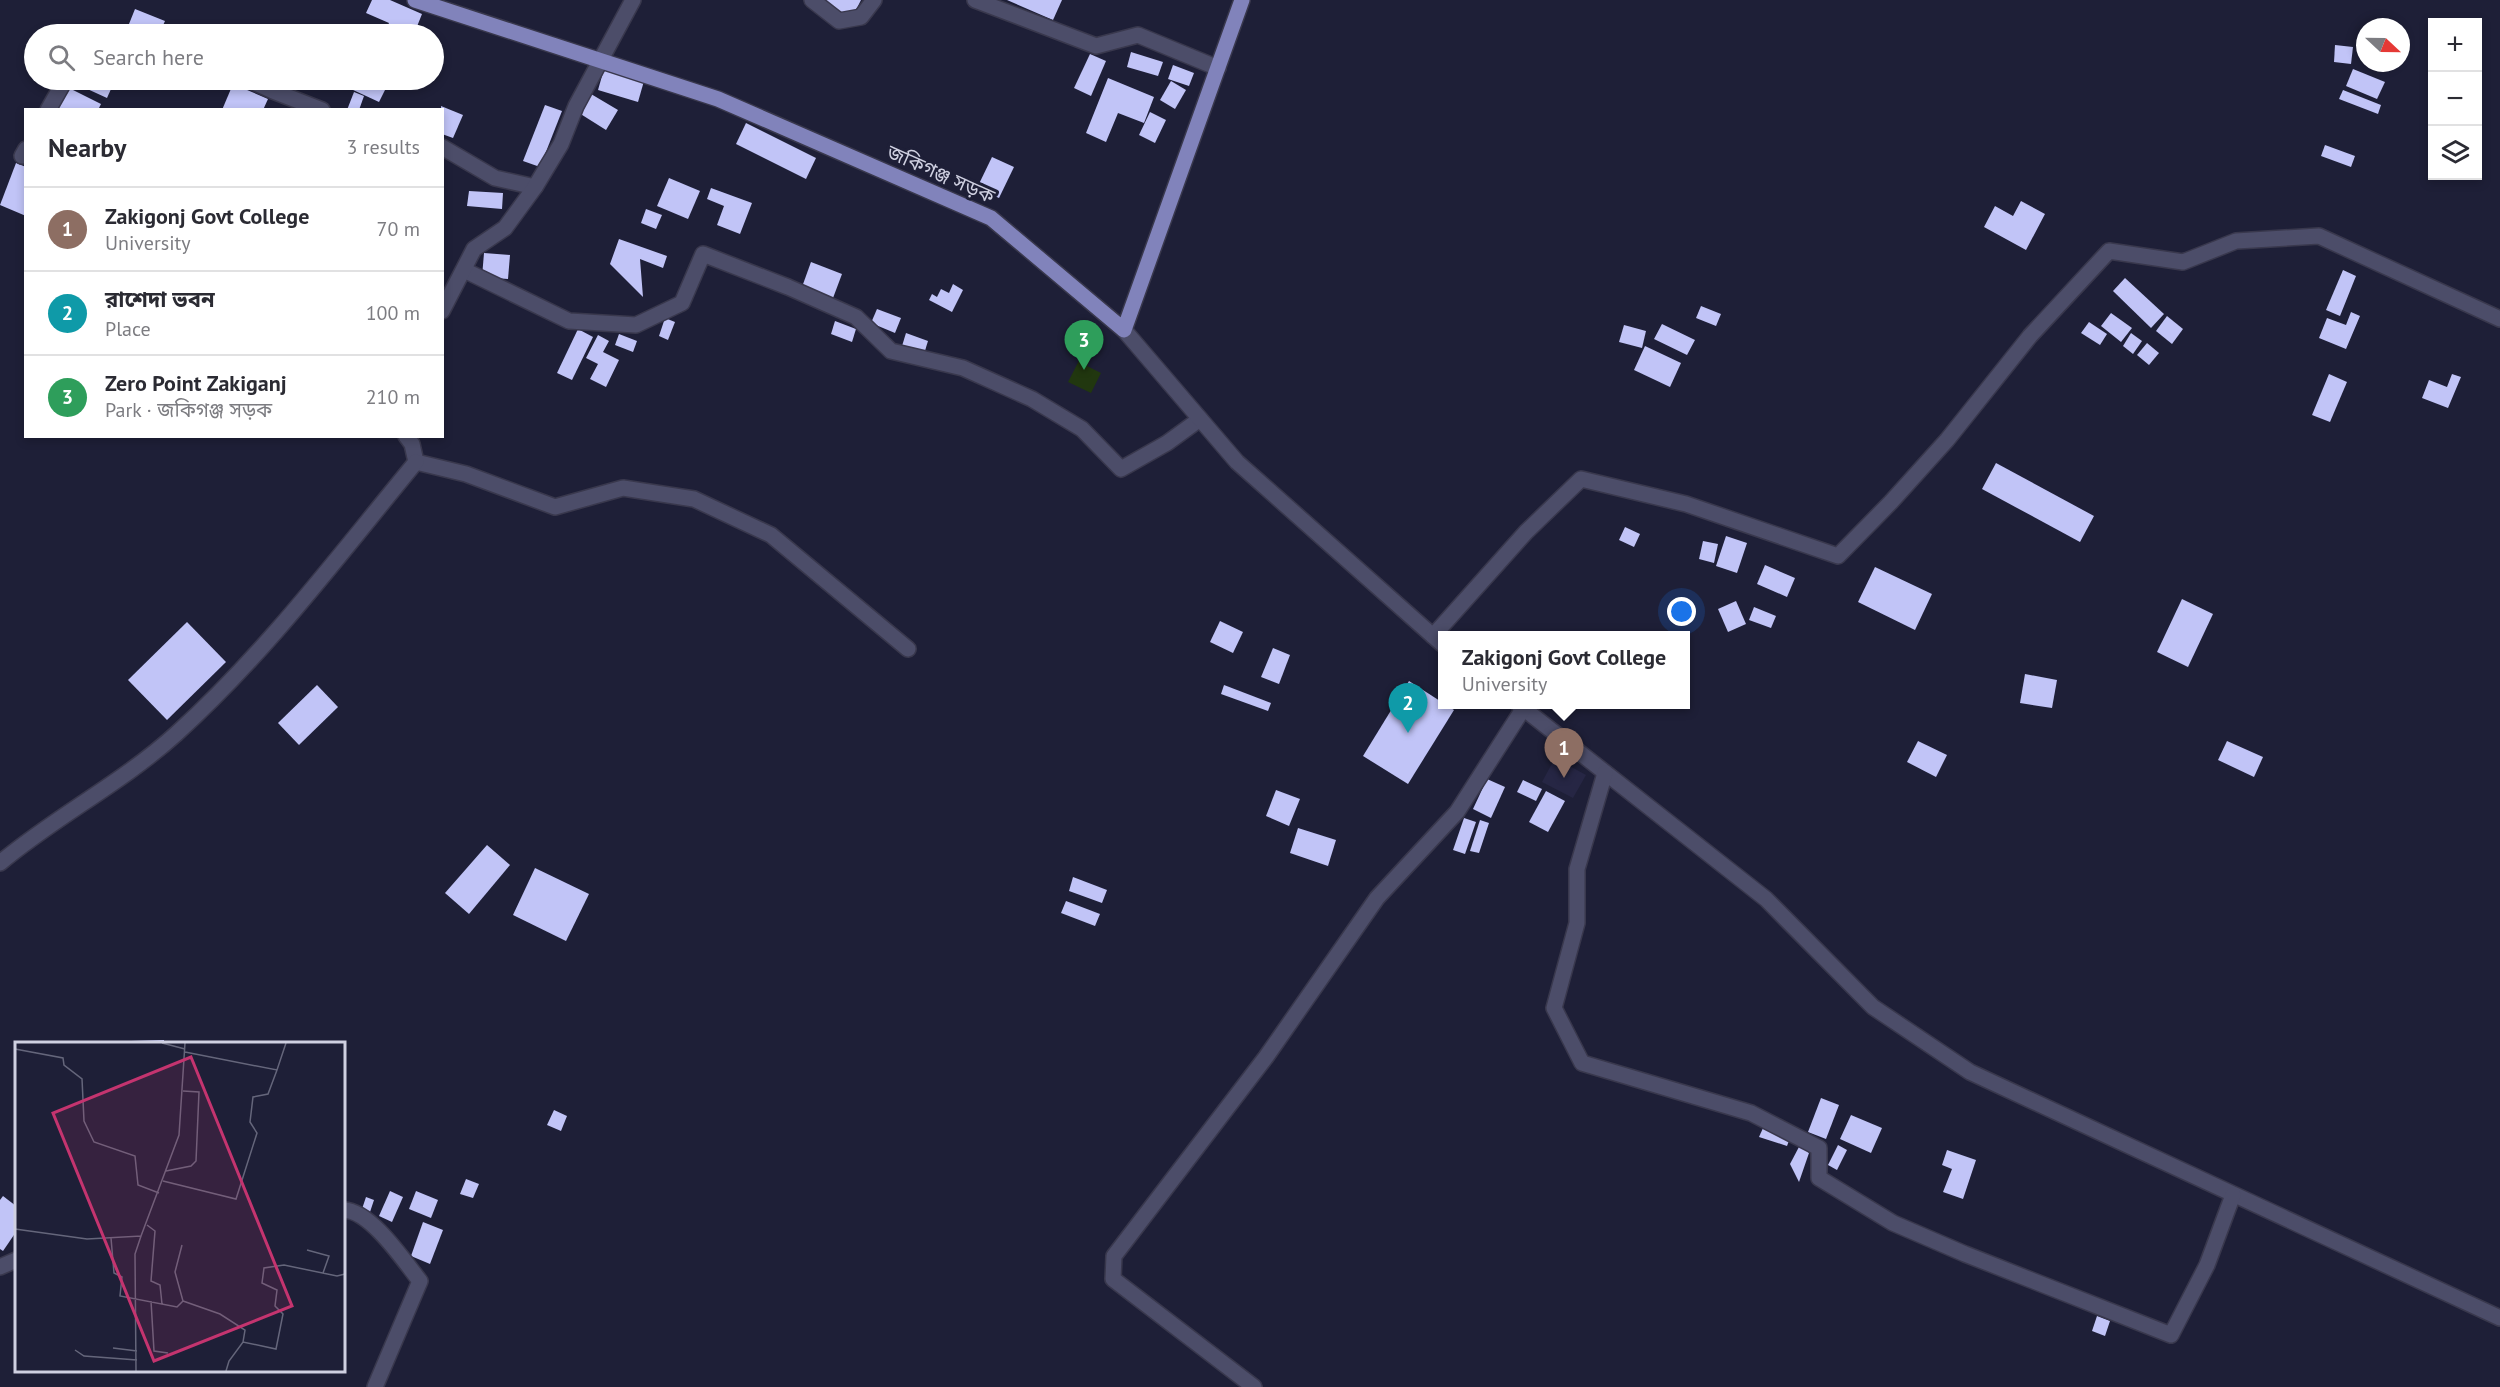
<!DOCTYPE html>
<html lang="en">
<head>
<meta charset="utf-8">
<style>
	:root { --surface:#fff; --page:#f2f2f3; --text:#2b2b33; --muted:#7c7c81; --line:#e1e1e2; --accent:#0f766e }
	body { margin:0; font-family:"PT Sans","Noto Sans Bengali",sans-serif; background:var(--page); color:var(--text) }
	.controls { position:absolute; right:18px; top:18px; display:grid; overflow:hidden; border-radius:0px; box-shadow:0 3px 9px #0003 }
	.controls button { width:54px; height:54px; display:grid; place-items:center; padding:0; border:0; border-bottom:2px solid var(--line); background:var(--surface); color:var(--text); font:30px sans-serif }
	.compass { position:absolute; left:2356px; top:18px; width:54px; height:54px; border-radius:50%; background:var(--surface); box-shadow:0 3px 9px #0003; rotate:112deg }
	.you { position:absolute; left:1682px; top:612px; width:21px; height:21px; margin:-15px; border:4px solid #fff; border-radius:50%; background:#1a73e8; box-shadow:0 0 0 9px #1a73e833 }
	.badge { display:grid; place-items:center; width:39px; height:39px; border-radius:50%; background:var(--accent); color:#fff; font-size:20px; font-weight:700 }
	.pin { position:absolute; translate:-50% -50px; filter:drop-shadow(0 2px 3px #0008) }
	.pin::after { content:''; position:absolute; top:32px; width:21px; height:18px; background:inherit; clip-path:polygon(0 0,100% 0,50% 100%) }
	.popup { position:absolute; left:1438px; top:631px; width:252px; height:78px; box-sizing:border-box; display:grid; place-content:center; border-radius:0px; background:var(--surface); filter:drop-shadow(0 2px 4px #0005); font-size:20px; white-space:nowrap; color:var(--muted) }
	.popup b { font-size:22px; color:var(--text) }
	.popup::after { content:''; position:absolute; left:50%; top:100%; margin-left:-12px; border:12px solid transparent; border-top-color:var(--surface) }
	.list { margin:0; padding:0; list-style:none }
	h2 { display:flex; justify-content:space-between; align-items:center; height:78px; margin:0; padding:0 24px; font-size:26px }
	h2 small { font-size:20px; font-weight:400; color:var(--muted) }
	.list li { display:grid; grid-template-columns:39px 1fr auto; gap:18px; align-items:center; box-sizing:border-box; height:84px; padding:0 24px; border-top:2px solid var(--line) }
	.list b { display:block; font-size:22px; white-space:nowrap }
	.list p { margin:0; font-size:20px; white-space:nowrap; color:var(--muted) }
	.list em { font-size:20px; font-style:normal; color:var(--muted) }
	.icon { flex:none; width:33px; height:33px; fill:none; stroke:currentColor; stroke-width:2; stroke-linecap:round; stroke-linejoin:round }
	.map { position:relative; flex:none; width:2500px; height:1387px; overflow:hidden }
	.search { position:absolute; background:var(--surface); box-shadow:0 3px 9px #0003; left:24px; top:24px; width:420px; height:66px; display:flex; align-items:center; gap:15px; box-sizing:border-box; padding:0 21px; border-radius:33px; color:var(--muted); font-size:22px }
	.panel { position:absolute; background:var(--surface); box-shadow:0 3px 9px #0003; left:24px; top:108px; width:420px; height:330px; border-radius:0px }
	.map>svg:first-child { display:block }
	.built { fill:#262644 }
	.green { fill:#21370f }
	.building { fill:#c1c4f7 }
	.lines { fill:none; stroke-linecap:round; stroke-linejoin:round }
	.minor-casing { stroke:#39384d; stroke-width:18 }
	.major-casing { stroke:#39384d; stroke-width:18 }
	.minor { stroke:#4c4d69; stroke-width:15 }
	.major { stroke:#8183bb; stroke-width:15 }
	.labels { text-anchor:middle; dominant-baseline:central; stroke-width:6; stroke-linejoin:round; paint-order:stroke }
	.street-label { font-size:20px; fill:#cfd0e1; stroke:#1e1f37 }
	.inset-road { fill:none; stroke:#65667b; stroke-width:1.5 }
	.view { fill:#c4346f; fill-opacity:0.15; stroke:#c4346f; stroke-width:3 }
	.inset-edge { fill:none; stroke:#cfd0e1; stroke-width:3 }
</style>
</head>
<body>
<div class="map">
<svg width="2500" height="1387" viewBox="0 0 2500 1387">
	<rect width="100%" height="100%" fill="#1e1f37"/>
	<polygon class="built" points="1555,758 1586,775 1573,798 1542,782"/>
	<polygon class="green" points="1084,351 1092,355 1087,366 1101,373 1091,393 1068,382"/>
	<g class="building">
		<polygon points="372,0 390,0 422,14 414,34 384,34 389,23 366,13"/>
		<polygon points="824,0 861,0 852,18 822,3"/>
		<polygon points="1007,0 1062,0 1053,20"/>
		<polygon points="135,9 165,21 159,34 125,34"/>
		<polygon points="2335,45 2353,47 2351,64 2334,62"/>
		<polygon points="1131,52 1163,62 1158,76 1127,67"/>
		<polygon points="1090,54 1106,61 1091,96 1074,88"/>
		<polygon points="1173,65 1194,73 1189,86 1168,79"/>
		<polygon points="604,69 644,81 638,102 598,90"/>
		<polygon points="2353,69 2385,82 2377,99 2346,86"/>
		<polygon points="1108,78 1154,97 1144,123 1118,113 1106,142 1086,133"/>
		<polygon points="73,80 115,80 107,98 72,82"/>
		<polygon points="355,80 377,80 388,84 379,102 351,89"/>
		<polygon points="1171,81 1186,90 1175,109 1160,100"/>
		<polygon points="233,84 268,99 263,110 222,110"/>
		<polygon points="67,87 101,104 98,110 56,110"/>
		<polygon points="2343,90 2381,105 2378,114 2339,99"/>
		<polygon points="354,92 364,96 359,110 347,110"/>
		<polygon points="591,94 618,110 606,130 579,113"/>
		<polygon points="545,105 562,111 540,167 523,161"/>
		<polygon points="441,106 463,115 453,138 442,134"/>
		<polygon points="1150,112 1166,120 1155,143 1139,135"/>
		<polygon points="746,123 816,158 806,179 736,144"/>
		<polygon points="2325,145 2355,156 2351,167 2321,156"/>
		<polygon points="992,157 1014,167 999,198 977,188"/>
		<polygon points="16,163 26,167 26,216 0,205"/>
		<polygon points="669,178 700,191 688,219 657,206"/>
		<polygon points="711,188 752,203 740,234 717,225 724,206 707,199"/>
		<polygon points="469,191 503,193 502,209 467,206"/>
		<polygon points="2021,201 2045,214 2026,250 1984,227 1995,206 2013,216"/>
		<polygon points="646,209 662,215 656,229 641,223"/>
		<polygon points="619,239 667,256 663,268 640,259 643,297 610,264"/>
		<polygon points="484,253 510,255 508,279 482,277"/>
		<polygon points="811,262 842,274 833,298 802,287"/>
		<polygon points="2343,270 2356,276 2340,316 2326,310"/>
		<polygon points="2125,278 2164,314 2151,328 2113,291"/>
		<polygon points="953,284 963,290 952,312 929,300 932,294 937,297 941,289 949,293"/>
		<polygon points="1701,306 1721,314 1716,326 1696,318"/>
		<polygon points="877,309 901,318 895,333 871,323"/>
		<polygon points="2351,312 2360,316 2346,349 2319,338 2327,318 2346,325"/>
		<polygon points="2111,313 2132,328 2121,342 2101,326"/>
		<polygon points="2167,316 2183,329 2172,344 2156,331"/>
		<polygon points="665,318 675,322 668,340 659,336"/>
		<polygon points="835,321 856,329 852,342 831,334"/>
		<polygon points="2089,322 2107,334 2100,345 2081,333"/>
		<polygon points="1662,324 1695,340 1687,355 1654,339"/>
		<polygon points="1624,325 1646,331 1642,348 1619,342"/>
		<polygon points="578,329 593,337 572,380 557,373"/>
		<polygon points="906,333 928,341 924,354 902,346"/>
		<polygon points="2131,333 2142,341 2133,354 2123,346"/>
		<polygon points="619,334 637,341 633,352 615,345"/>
		<polygon points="598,335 609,341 603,352 619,360 606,387 590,379 598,364 586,358"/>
		<polygon points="2147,343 2159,353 2149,365 2137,355"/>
		<polygon points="1645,346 1681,363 1670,387 1634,370"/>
		<polygon points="2329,374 2347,382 2330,422 2312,415"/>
		<polygon points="2452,374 2461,377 2448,408 2422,398 2429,380 2447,387"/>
		<polygon points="1996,463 2094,516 2080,542 1982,489"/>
		<polygon points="1625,527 1640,534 1634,547 1619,540"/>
		<polygon points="1726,536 1747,543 1737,573 1716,566"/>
		<polygon points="1703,541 1718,544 1714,563 1699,559"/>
		<polygon points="1765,565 1795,578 1787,597 1757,584"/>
		<polygon points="1875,567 1932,594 1915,630 1858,602"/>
		<polygon points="2182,599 2213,614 2188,667 2157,652"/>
		<polygon points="1736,601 1746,624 1728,632 1718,609"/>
		<polygon points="1754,607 1776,616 1771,628 1749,620"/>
		<polygon points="1220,621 1243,632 1233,653 1210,642"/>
		<polygon points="187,622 226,662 167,720 128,680"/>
		<polygon points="1273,648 1290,655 1279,684 1261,677"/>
		<polygon points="2025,674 2057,680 2052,708 2020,703"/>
		<polygon points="1409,681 1454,710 1408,784 1363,756"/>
		<polygon points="317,685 338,707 299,745 278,723"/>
		<polygon points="1224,685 1271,703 1268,711 1221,694"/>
		<polygon points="1918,741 1947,755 1936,777 1907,762"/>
		<polygon points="2227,741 2263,757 2254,777 2218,760"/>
		<polygon points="1487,779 1505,787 1491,818 1473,809"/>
		<polygon points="1523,780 1542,789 1536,801 1517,792"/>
		<polygon points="1276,790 1300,799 1289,826 1266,816"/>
		<polygon points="1546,791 1565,801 1548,832 1529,822"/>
		<polygon points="1464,818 1476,822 1465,854 1453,850"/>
		<polygon points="1480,820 1489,823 1479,853 1470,851"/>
		<polygon points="1298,828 1336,840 1328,866 1290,853"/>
		<polygon points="487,845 510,865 469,914 445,893"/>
		<polygon points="535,868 589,894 566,941 513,915"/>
		<polygon points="1073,877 1107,890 1102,903 1069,891"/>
		<polygon points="1066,901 1100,914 1095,926 1061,913"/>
		<polygon points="164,1040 164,1044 131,1044 131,1041"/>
		<polygon points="1821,1098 1839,1105 1826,1139 1808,1132"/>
		<polygon points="554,1110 567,1116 561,1131 547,1125"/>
		<polygon points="1851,1115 1882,1128 1871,1153 1840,1139"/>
		<polygon points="1763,1128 1790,1138 1787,1146 1759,1137"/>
		<polygon points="1800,1145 1809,1153 1799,1182 1790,1164"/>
		<polygon points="1838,1145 1847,1150 1837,1170 1828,1165"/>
		<polygon points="1947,1150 1976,1160 1963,1199 1943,1192 1952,1169 1942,1165"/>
		<polygon points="466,1179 479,1184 473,1198 460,1194"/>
		<polygon points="390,1191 403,1197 392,1222 379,1216"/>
		<polygon points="416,1191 438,1200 431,1218 409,1209"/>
		<polygon points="3,1196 16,1206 16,1232 3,1251 0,1249 0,1200"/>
		<polygon points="366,1197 374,1200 369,1215 361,1212"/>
		<polygon points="423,1222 443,1230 430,1264 411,1256"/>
		<polygon points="2097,1316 2110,1321 2105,1336 2092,1331"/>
	</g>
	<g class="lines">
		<g class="minor-casing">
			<g id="minor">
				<polyline points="812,0 839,21 861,17 874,0"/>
				<polyline points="975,0 1096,46 1138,35 1218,68"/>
				<polyline points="249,80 273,91 322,110"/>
				<polyline points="48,110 65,80"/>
				<polyline points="442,147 495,178 535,187"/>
				<polyline points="22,156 26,149"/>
				<polyline points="464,270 569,321 636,325 682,303 703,254 788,287 856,317 891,351 963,368 1032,399 1082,429 1121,469 1167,443 1200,419"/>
				<polyline points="442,311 474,249 505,228 535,187 561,144 576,106 633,0"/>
				<polyline points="1124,330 1237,462 1442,644"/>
				<polyline points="406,436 412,444 416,462 466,474 555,507 623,488 694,499 771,535 908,649"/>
				<polyline points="1433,636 1526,532 1581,479 1686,504 1838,556 1891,502 1947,440 2030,336 2109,251 2183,262 2236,241 2319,236 2500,319"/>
				<polyline points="1518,704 1766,899 1873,1007 1970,1072 2500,1318"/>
				<polyline points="1605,773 1577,869 1577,923 1554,1008 1582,1063 1751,1113 1819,1148 1819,1178 1893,1223 1965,1254 2171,1335 2207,1265 2233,1195"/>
				<path d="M0,863C56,816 122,783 176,734C266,653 339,555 416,462"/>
				<path d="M344,1210C371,1211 404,1261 420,1281L375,1387"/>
				<polyline points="0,1267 16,1260"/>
				<polyline points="1254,1387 1113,1279 1114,1256 1266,1057 1377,898 1457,812 1523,709"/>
			</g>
		</g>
		<g class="major-casing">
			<polyline id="major" points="415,0 718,99 991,218 1124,330 1242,0"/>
		</g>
		<use href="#minor" class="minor"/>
		<use href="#major" class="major"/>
	</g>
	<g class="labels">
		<g class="street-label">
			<text transform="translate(941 174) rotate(24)">জকিগঞ্জ সড়ক</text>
		</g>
	</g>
	<g transform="translate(15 1042)">
		<rect width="330" height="330" fill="#1e1f37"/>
		<path class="inset-road" d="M147,1L170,7M0,7L48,16L49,23L67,37L69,79L79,100L120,114L123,143L144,151M170,10L262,28L271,1M151,129L176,124L181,119L184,50L168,49M148,139L221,157L242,91L235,80L238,55L253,52L262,28M132,183L140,189L136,239L145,243L147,262M0,187L72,197L126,194L120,212L121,329M126,194L164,93L170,1M96,196L99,231L107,235L105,254L162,265L168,259L160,230L167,203M292,208L314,214L308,231M136,259L139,309L153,311M168,259L205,272L230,288L228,300M98,306L122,309M60,308L69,314L122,318M211,329L214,319L228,300L261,307L268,272L260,264L262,248L247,241L249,226L269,223L322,234L330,232"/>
		<path class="view" d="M176,15L277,264L139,319L38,71Z"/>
		<rect width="330" height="330" class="inset-edge"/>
	</g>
</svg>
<div class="controls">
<button>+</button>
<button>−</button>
<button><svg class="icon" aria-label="layers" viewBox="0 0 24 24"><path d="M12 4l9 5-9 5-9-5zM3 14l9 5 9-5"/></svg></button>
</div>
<svg class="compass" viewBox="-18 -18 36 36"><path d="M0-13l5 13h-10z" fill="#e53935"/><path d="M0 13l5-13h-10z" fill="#7c7c81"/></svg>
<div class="you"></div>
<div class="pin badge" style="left:1564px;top:778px;background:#8d6e63">1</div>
<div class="popup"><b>Zakigonj Govt College</b>University</div>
<div class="pin badge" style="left:1408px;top:733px;background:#0f9aa8">2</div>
<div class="pin badge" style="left:1084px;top:370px;background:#2e9e5b">3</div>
<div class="search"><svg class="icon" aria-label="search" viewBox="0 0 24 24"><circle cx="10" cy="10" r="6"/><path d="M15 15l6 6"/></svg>Search here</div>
<section class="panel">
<h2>Nearby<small>3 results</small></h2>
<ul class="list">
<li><span class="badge" style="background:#8d6e63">1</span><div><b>Zakigonj Govt College</b><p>University</p></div><em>70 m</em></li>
<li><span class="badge" style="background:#0f9aa8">2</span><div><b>রাশেদা ভবন</b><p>Place</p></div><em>100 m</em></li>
<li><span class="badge" style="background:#2e9e5b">3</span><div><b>Zero Point Zakiganj</b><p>Park · জকিগঞ্জ সড়ক</p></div><em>210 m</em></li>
</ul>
</section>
</div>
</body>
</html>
